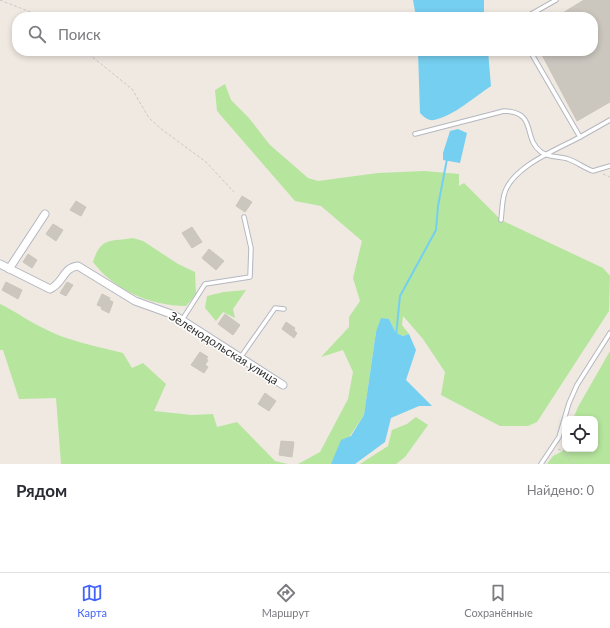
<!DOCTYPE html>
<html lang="ru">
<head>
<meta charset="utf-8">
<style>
	:root { --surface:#fff; --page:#f7f7f7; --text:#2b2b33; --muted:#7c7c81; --line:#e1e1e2; --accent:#4264fb }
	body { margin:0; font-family:Lato,sans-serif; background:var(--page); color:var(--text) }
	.controls { position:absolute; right:12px; bottom:12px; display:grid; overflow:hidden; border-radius:8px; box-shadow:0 2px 6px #0003 }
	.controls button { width:36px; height:36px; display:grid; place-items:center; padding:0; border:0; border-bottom:1px solid var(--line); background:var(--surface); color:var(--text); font:20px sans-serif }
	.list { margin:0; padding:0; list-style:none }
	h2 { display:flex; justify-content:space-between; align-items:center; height:52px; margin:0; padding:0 16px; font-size:17px }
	h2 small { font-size:13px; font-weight:400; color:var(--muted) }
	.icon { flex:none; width:22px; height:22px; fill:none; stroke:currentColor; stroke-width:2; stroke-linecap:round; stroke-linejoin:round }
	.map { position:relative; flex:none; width:610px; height:464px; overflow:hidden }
	.search { position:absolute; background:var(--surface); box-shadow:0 2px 6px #0003; left:12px; right:12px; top:12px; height:44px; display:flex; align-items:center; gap:10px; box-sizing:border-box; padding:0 14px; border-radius:16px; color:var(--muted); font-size:15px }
	.sheet { height:108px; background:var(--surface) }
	nav { display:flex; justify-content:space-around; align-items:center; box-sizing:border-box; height:56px; border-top:1px solid var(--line); background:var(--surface); font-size:11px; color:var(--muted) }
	nav a { display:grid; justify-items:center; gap:2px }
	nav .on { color:var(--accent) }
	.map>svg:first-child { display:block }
	.green { fill:#b6e59e }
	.water { fill:#75cff0 }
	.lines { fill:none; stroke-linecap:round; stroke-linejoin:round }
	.stream { stroke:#75cff0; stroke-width:2 }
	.building { fill:#cbc7bf; stroke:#cbc5ba }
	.lane-casing { stroke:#b4b7c1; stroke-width:5.5 }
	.street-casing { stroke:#b4b7c1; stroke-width:9 }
	.path { stroke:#c9c9c9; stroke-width:1; stroke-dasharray:3 2; stroke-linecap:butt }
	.lane { stroke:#fff; stroke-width:3.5 }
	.street { stroke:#fff; stroke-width:7 }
	.labels { text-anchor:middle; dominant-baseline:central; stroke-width:3; stroke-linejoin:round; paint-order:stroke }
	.street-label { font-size:12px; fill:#2e2e2e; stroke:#fff }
</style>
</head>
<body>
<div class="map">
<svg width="610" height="464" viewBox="0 0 610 464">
	<rect width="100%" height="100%" fill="#efe9e1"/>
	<g class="green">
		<polygon points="225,84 231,100 249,118 270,145 308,178 318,181 378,173 424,171 459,174 459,186 464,183 501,220 603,268 610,276 609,311 537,422 528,426 500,426 441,395 445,372 423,339 403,316 402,325 409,334 403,336 396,333 389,319 376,332 364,415 331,464 298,464 320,452 348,399 353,372 343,350 321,357 349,327 349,317 360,301 353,278 362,241 321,206 295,201 217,111 215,90"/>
		<path d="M133,238L143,241L178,264L195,272L196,294L186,306C151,306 114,290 93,262C101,236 111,242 133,238Z"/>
		<polygon points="246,290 233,309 235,318 223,312 216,321 205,308 207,296 224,292"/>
		<path d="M0,304C15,311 28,321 43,328C67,341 96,346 123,353L132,368L143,363L166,384L154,411L192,415L213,414L217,427L237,422L275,461L288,464H61L56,398L19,399L3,350H0Z"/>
		<polygon points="610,351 610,464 547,464 553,456 563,451 565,440 565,449 595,449 595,419 573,419 578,407"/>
		<polygon points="416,417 428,425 405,457 396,464 360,464 388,446 392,430 407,424"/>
	</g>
	<g class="water">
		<polygon points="413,0 484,0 484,17 416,17"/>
		<path d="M418,51H488L491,86C474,97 454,116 434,120C428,121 424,117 420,113Z"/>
		<polygon points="458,129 467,133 460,163 443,160 443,153 450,131"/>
		<polygon points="381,318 389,319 396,333 403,336 409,334 416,350 406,380 432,406 419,406 391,418 385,442 355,464 331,464 341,440 351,436 364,415 376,332"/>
	</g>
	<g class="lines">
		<polyline class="stream" points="396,336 400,296 436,230 438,206 447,159"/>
	</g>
	<g class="building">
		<polygon points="584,0 610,0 610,102 577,121 540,51 593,51 593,17 556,17"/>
		<polygon points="242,196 252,202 245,212 236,206"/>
		<polygon points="76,201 86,207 81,216 70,210"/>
		<polygon points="53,224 63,230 56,241 46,234"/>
		<polygon points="192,227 202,242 192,248 182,233"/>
		<polygon points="209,249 224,261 216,270 202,258"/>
		<polygon points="28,254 37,260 32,268 23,262"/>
		<polygon points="6,282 22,290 18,299 2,290"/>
		<polygon points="67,282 73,285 66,296 60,293"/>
		<polygon points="102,294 110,298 109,300 113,302 109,313 101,309 102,307 97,305"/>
		<polygon points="225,314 240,325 233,335 218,324"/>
		<polygon points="286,322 295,328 294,330 297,333 294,338 282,329"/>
		<polygon points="200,352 208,357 206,359 208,360 205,365 208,367 204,373 191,365"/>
		<polygon points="265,393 276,401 269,411 258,404"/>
		<polygon points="281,441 294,442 292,457 279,455"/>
	</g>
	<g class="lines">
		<g class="lane-casing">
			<g id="lane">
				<polyline points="526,17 556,0"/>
				<polyline points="530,51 580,137 610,120"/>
				<path d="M415,134L504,111C538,112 522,138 541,152C549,158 560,156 568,159C577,162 584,168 593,171L610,166"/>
				<path d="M501,220C502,212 502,203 504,195C511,167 556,150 580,137"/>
				<polyline points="182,320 205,284 250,277 251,248 244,217"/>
				<polyline points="240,358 275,308 284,309"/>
				<polyline points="541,464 559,437 569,403 577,385 610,333"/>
			</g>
		</g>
		<g class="street-casing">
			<g id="street">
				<path d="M0,264L50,289C63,284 63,267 78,266L135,301L174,315L283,385"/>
				<polyline points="9,269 45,214"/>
			</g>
		</g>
		<g class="path">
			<polyline points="0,0 43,17"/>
			<polyline points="85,51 132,89 149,118 160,128 206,162 234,192"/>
			<polyline points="603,174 610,177"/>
			<polyline points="558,449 563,451 573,464"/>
		</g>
		<use href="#lane" class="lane"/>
		<use href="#street" class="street"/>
	</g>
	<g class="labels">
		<g class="street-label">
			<text transform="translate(224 348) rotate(32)">Зеленодольская улица</text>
		</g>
	</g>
</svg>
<div class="controls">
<button><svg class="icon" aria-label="locate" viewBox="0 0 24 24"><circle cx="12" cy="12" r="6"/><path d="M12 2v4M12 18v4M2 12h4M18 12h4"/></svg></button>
</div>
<div class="search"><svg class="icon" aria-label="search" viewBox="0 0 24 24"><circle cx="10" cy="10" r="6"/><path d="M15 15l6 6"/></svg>Поиск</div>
</div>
<section class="sheet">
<h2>Рядом<small>Найдено: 0</small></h2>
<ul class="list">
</ul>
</section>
<nav>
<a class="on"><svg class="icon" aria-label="map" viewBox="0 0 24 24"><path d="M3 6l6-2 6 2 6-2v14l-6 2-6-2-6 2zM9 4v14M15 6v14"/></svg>Карта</a>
<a><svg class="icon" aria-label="directions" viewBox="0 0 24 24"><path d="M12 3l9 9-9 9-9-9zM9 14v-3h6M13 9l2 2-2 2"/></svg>Маршрут</a>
<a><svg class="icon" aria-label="saved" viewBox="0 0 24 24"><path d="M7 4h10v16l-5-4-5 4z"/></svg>Сохранённые</a>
</nav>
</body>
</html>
